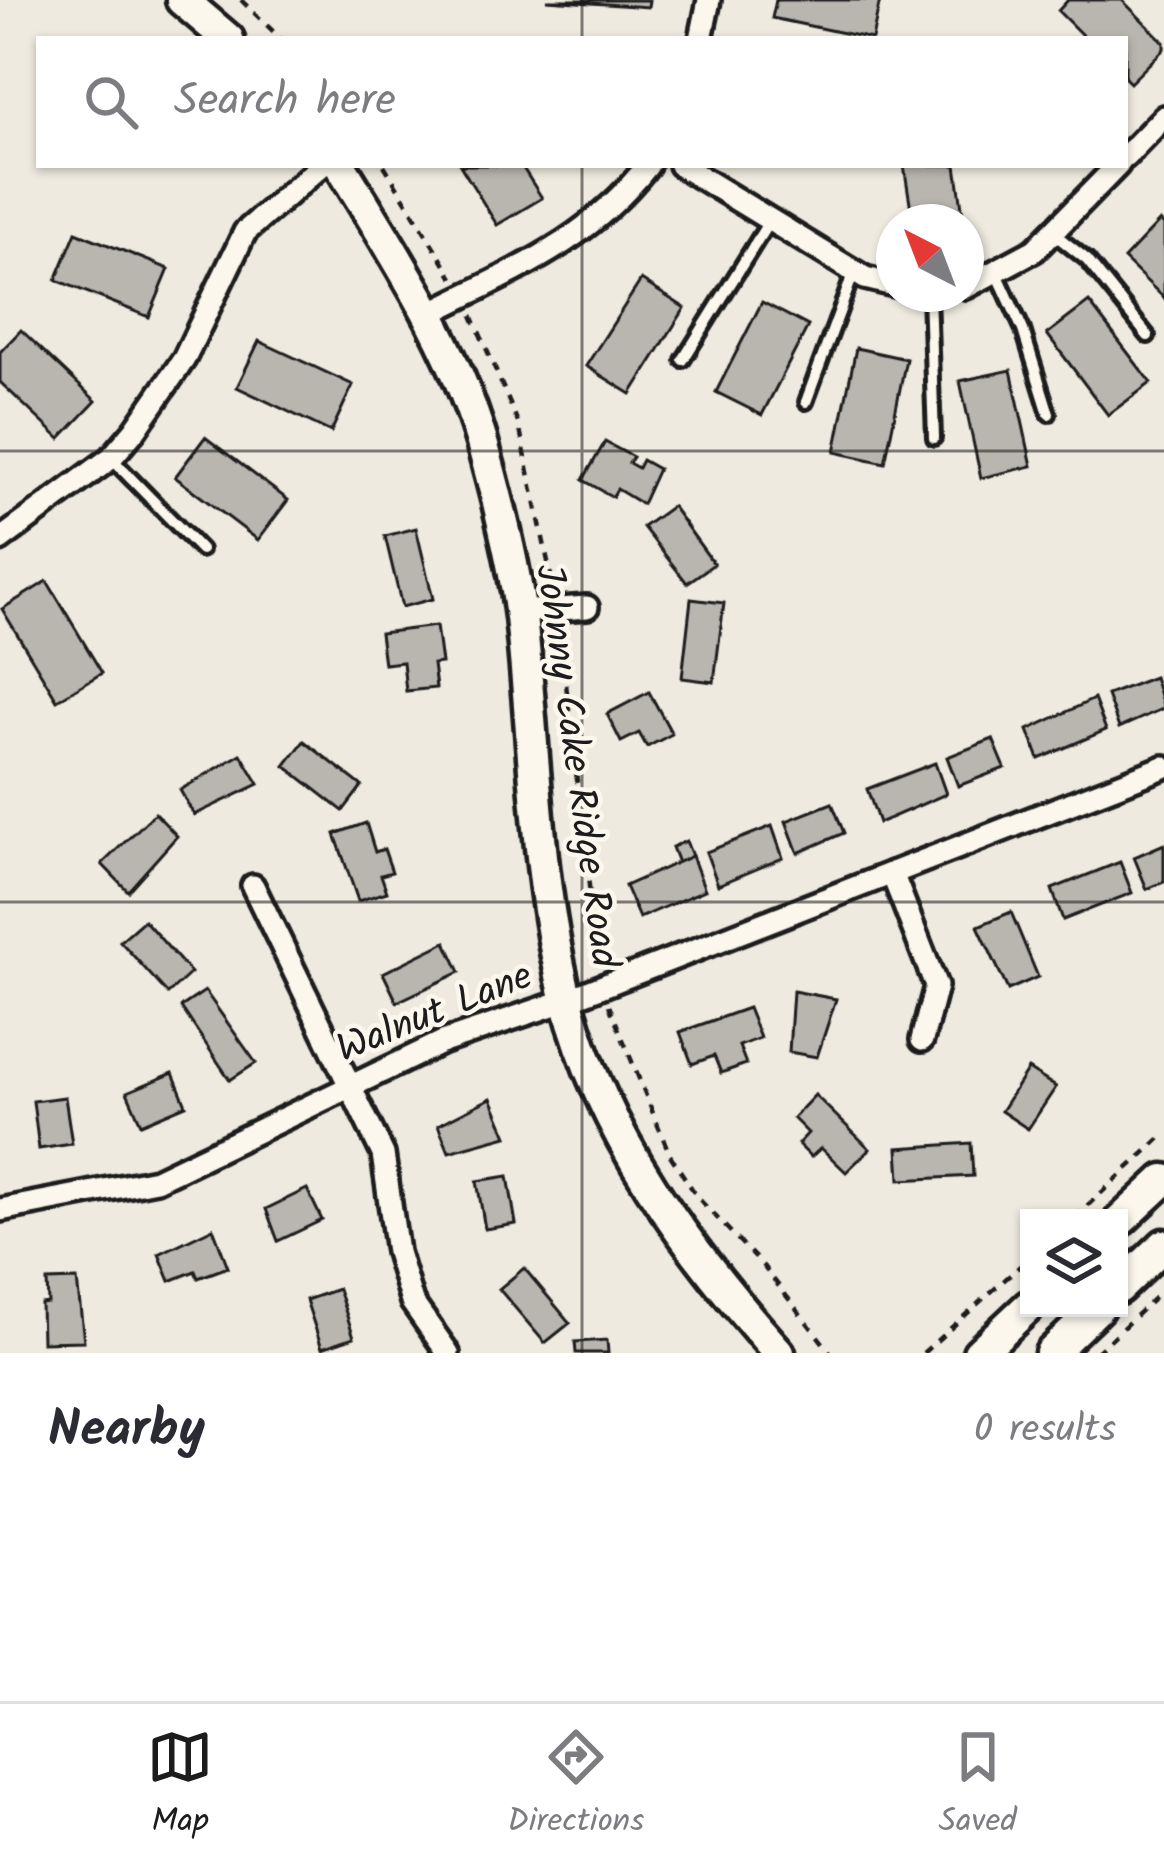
<!DOCTYPE html>
<html lang="en">
<head>
<meta charset="utf-8">
<style>
	:root { --surface:#fff; --page:#f7f7f7; --text:#2b2b33; --muted:#7c7c81; --line:#e1e1e2; --accent:#1c1c1c }
	body { margin:0; font-family:Kalam,sans-serif; background:var(--page); color:var(--text) }
	.controls { position:absolute; right:36px; bottom:36px; display:grid; overflow:hidden; border-radius:0px; box-shadow:0 3px 9px #0004 }
	.controls button { width:108px; height:108px; display:grid; place-items:center; padding:0; border:0; border-bottom:3px solid var(--line); background:var(--surface); color:var(--text); font:60px sans-serif }
	.compass { position:absolute; left:876px; top:204px; width:108px; height:108px; border-radius:50%; background:var(--surface); box-shadow:0 3px 9px #0004; rotate:318deg }
	.list { margin:0; padding:0; list-style:none }
	h2 { display:flex; justify-content:space-between; align-items:center; height:156px; margin:0; padding:0 48px; font-size:51px }
	h2 small { font-size:39px; font-weight:400; color:var(--muted) }
	.icon { flex:none; width:66px; height:66px; fill:none; stroke:currentColor; stroke-width:2; stroke-linecap:round; stroke-linejoin:round }
	.map { position:relative; flex:none; width:1164px; height:1353px; overflow:hidden }
	.search { position:absolute; background:var(--surface); box-shadow:0 3px 9px #0004; left:36px; right:36px; top:36px; height:132px; display:flex; align-items:center; gap:30px; box-sizing:border-box; padding:0 42px; border-radius:0px; color:var(--muted); font-size:45px }
	.sheet { height:348px; background:var(--surface) }
	nav { display:flex; justify-content:space-around; align-items:center; box-sizing:border-box; height:168px; border-top:3px solid var(--line); background:var(--surface); font-size:33px; color:var(--muted) }
	nav a { display:grid; justify-items:center; gap:6px }
	nav .on { color:var(--accent) }
	.map>svg:first-child { display:block }
	.building { fill:#b9b6af; stroke:#1c1c1c; stroke-width:3 }
	.lines { fill:none; stroke-linecap:round; stroke-linejoin:round }
	.lane-casing { stroke:#1c1c1c; stroke-width:20 }
	.street-casing { stroke:#1c1c1c; stroke-width:30 }
	.secondary-casing { stroke:#1c1c1c; stroke-width:39 }
	.path { stroke:#1c1c1c; stroke-width:4.5; stroke-dasharray:9 9; stroke-linecap:butt }
	.lane { stroke:#fbf7ec; stroke-width:10 }
	.street { stroke:#fbf7ec; stroke-width:21 }
	.secondary { stroke:#fbf7ec; stroke-width:30 }
	.grid { fill:none; stroke:#1c1c1c; stroke-width:3; stroke-opacity:0.55 }
	.labels { text-anchor:middle; dominant-baseline:central; stroke-width:9; stroke-linejoin:round; paint-order:stroke }
	.street-label { font-size:39px; fill:#1c1c1c; stroke:#fbf7ec }
</style>
</head>
<body>
<div class="map">
<svg width="1164" height="1353" viewBox="0 0 1164 1353">
	<rect width="100%" height="100%" fill="#eeeadf"/>
	<filter id="ink" filterUnits="userSpaceOnUse"><feTurbulence type="fractalNoise" baseFrequency=".00833" numOctaves="2"/><feDisplacementMap in="SourceGraphic" scale="24" xChannelSelector="R" yChannelSelector="G"/><feConvolveMatrix kernelMatrix="1 2 1 2 8 2 1 2 1" color-interpolation-filters="sRGB"/></filter>
	<g filter="url(#ink)">
		<g class="building">
			<polygon points="547,0 649,0 648,7"/>
			<polygon points="776,0 880,0 872,39 772,18"/>
			<polygon points="1068,0 1122,0 1164,42 1164,49 1130,83 1125,78 1125,39 1086,39 1058,11"/>
			<polygon points="460,165 521,165 542,198 497,225"/>
			<polygon points="904,165 956,165 964,222 913,222"/>
			<polygon points="1160,221 1164,225 1164,298 1124,259"/>
			<polygon points="76,232 169,269 149,317 56,280"/>
			<polygon points="641,280 685,308 631,394 586,366"/>
			<polygon points="762,302 808,326 762,415 716,392"/>
			<polygon points="1089,302 1151,383 1108,415 1047,334"/>
			<polygon points="21,330 96,401 60,439 0,382 0,352"/>
			<polygon points="259,341 353,385 331,432 237,387"/>
			<polygon points="856,348 906,359 885,463 835,452"/>
			<polygon points="1011,370 1032,466 981,478 960,381"/>
			<polygon points="205,437 288,500 258,540 175,477"/>
			<polygon points="605,442 633,457 629,463 638,468 642,460 658,469 642,504 617,489 613,497 583,480"/>
			<polygon points="672,506 714,564 687,583 643,527"/>
			<polygon points="416,528 433,599 402,607 385,536"/>
			<polygon points="47,581 102,673 57,700 2,609"/>
			<polygon points="691,599 724,603 714,682 682,678"/>
			<polygon points="436,626 441,663 433,664 436,688 406,691 403,662 384,664 380,633"/>
			<polygon points="1154,677 1164,708 1119,728 1107,695"/>
			<polygon points="649,692 672,734 647,747 639,733 621,742 607,714"/>
			<polygon points="1094,699 1106,730 1039,759 1028,730"/>
			<polygon points="993,739 1005,768 958,786 947,757"/>
			<polygon points="304,741 362,786 343,811 285,766"/>
			<polygon points="241,754 259,784 194,815 180,790"/>
			<polygon points="935,763 946,794 879,823 867,789"/>
			<polygon points="832,803 844,833 798,853 786,821"/>
			<polygon points="155,813 177,836 128,891 102,864"/>
			<polygon points="366,823 375,852 384,849 392,872 381,875 387,892 358,901 335,834"/>
			<polygon points="772,826 783,858 718,885 706,852"/>
			<polygon points="686,841 692,856 678,863 672,847"/>
			<polygon points="1164,844 1164,882 1147,889 1134,857"/>
			<polygon points="692,856 705,890 639,918 625,886"/>
			<polygon points="1120,862 1132,893 1063,920 1052,889"/>
			<polygon points="1011,912 1038,977 1008,990 978,926"/>
			<polygon points="144,920 191,973 168,994 120,941"/>
			<polygon points="446,942 460,972 397,1002 383,973"/>
			<polygon points="205,991 256,1063 230,1080 181,1007"/>
			<polygon points="793,991 836,999 817,1057 789,1052"/>
			<polygon points="748,1008 760,1038 739,1046 746,1064 721,1073 714,1056 692,1064 680,1032"/>
			<polygon points="1028,1069 1056,1087 1028,1129 1001,1111"/>
			<polygon points="173,1073 186,1105 141,1124 127,1092"/>
			<polygon points="815,1095 870,1149 846,1172 821,1148 811,1157 798,1144 808,1133 793,1118"/>
			<polygon points="65,1097 72,1144 39,1149 33,1101"/>
			<polygon points="491,1098 507,1136 449,1152 438,1125"/>
			<polygon points="971,1143 973,1176 900,1180 898,1148"/>
			<polygon points="508,1176 516,1224 485,1229 477,1181"/>
			<polygon points="307,1189 322,1220 278,1241 266,1209"/>
			<polygon points="213,1228 228,1267 198,1278 195,1271 170,1281 159,1254"/>
			<polygon points="524,1268 570,1323 545,1343 499,1289"/>
			<polygon points="77,1280 84,1341 42,1342 41,1304 48,1303 47,1281"/>
			<polygon points="338,1289 354,1337 322,1348 306,1300"/>
			<polygon points="607,1340 608,1353 576,1353 575,1342"/>
		</g>
		<g class="lines">
			<g class="lane-casing">
				<g id="lane">
					<polyline points="1052,232 1087,260 1148,336"/>
					<polyline points="996,271 1023,330 1049,414"/>
					<polyline points="929,294 934,438"/>
					<polyline points="683,360 770,220"/>
					<polyline points="806,402 854,272"/>
					<polyline points="111,458 201,550"/>
				</g>
			</g>
			<g class="street-casing">
				<g id="street">
					<polyline points="701,39 709,0"/>
					<polyline points="1125,157 1164,117"/>
					<polyline points="680,165 865,278 894,285"/>
					<polyline points="966,287 1035,250 1118,165"/>
					<path d="M430,313C515,270 588,242 648,165"/>
					<polyline points="0,540 111,458 135,430 184,359 245,232 322,165"/>
					<polyline points="520,612 587,607"/>
					<polyline points="892,873 936,986 922,1040"/>
					<polyline points="253,886 383,1154 397,1252 412,1302 448,1353"/>
					<polyline points="0,1210 156,1180 443,1042 567,1000 1164,767"/>
				</g>
			</g>
			<g class="secondary-casing">
				<g id="secondary">
					<polyline points="182,0 228,39"/>
					<path d="M340,165C396,257 459,351 486,457C500,508 514,564 521,617C535,744 535,872 566,997C601,1134 687,1249 779,1353"/>
					<polyline points="1119,1222 1164,1180"/>
					<polyline points="1119,1288 1164,1245"/>
					<polyline points="979,1353 1029,1306"/>
					<polyline points="1051,1353 1098,1308"/>
				</g>
			</g>
			<g class="path">
				<polyline points="241,0 281,39"/>
				<polyline points="384,165 453,278"/>
				<polyline points="472,315 519,425 554,590"/>
				<polyline points="560,631 598,965"/>
				<polyline points="609,1005 670,1155 698,1198 763,1266 831,1353"/>
				<polyline points="1074,1218 1164,1135"/>
				<polyline points="923,1353 1029,1258"/>
				<polyline points="1096,1353 1164,1289"/>
			</g>
			<use href="#lane" class="lane"/>
			<use href="#street" class="street"/>
			<use href="#secondary" class="secondary"/>
		</g>
	</g>
	<path class="grid" d="M582,0V39M582,165V1353M0,451H1164M0,902H1164"/>
	<g class="labels">
		<g class="street-label">
			<text transform="translate(575 766) rotate(82)">Johnny Cake Ridge Road</text>
			<text transform="translate(435 1014) rotate(-22)">Walnut Lane</text>
		</g>
	</g>
</svg>
<div class="controls">
<button><svg class="icon" aria-label="layers" viewBox="0 0 24 24"><path d="M12 4l9 5-9 5-9-5zM3 14l9 5 9-5"/></svg></button>
</div>
<svg class="compass" viewBox="-18 -18 36 36"><path d="M0-13l5 13h-10z" fill="#e53935"/><path d="M0 13l5-13h-10z" fill="#7c7c81"/></svg>
<div class="search"><svg class="icon" aria-label="search" viewBox="0 0 24 24"><circle cx="10" cy="10" r="6"/><path d="M15 15l6 6"/></svg>Search here</div>
</div>
<section class="sheet">
<h2>Nearby<small>0 results</small></h2>
<ul class="list">
</ul>
</section>
<nav>
<a class="on"><svg class="icon" aria-label="map" viewBox="0 0 24 24"><path d="M3 6l6-2 6 2 6-2v14l-6 2-6-2-6 2zM9 4v14M15 6v14"/></svg>Map</a>
<a><svg class="icon" aria-label="directions" viewBox="0 0 24 24"><path d="M12 3l9 9-9 9-9-9zM9 14v-3h6M13 9l2 2-2 2"/></svg>Directions</a>
<a><svg class="icon" aria-label="saved" viewBox="0 0 24 24"><path d="M7 4h10v16l-5-4-5 4z"/></svg>Saved</a>
</nav>
</body>
</html>
